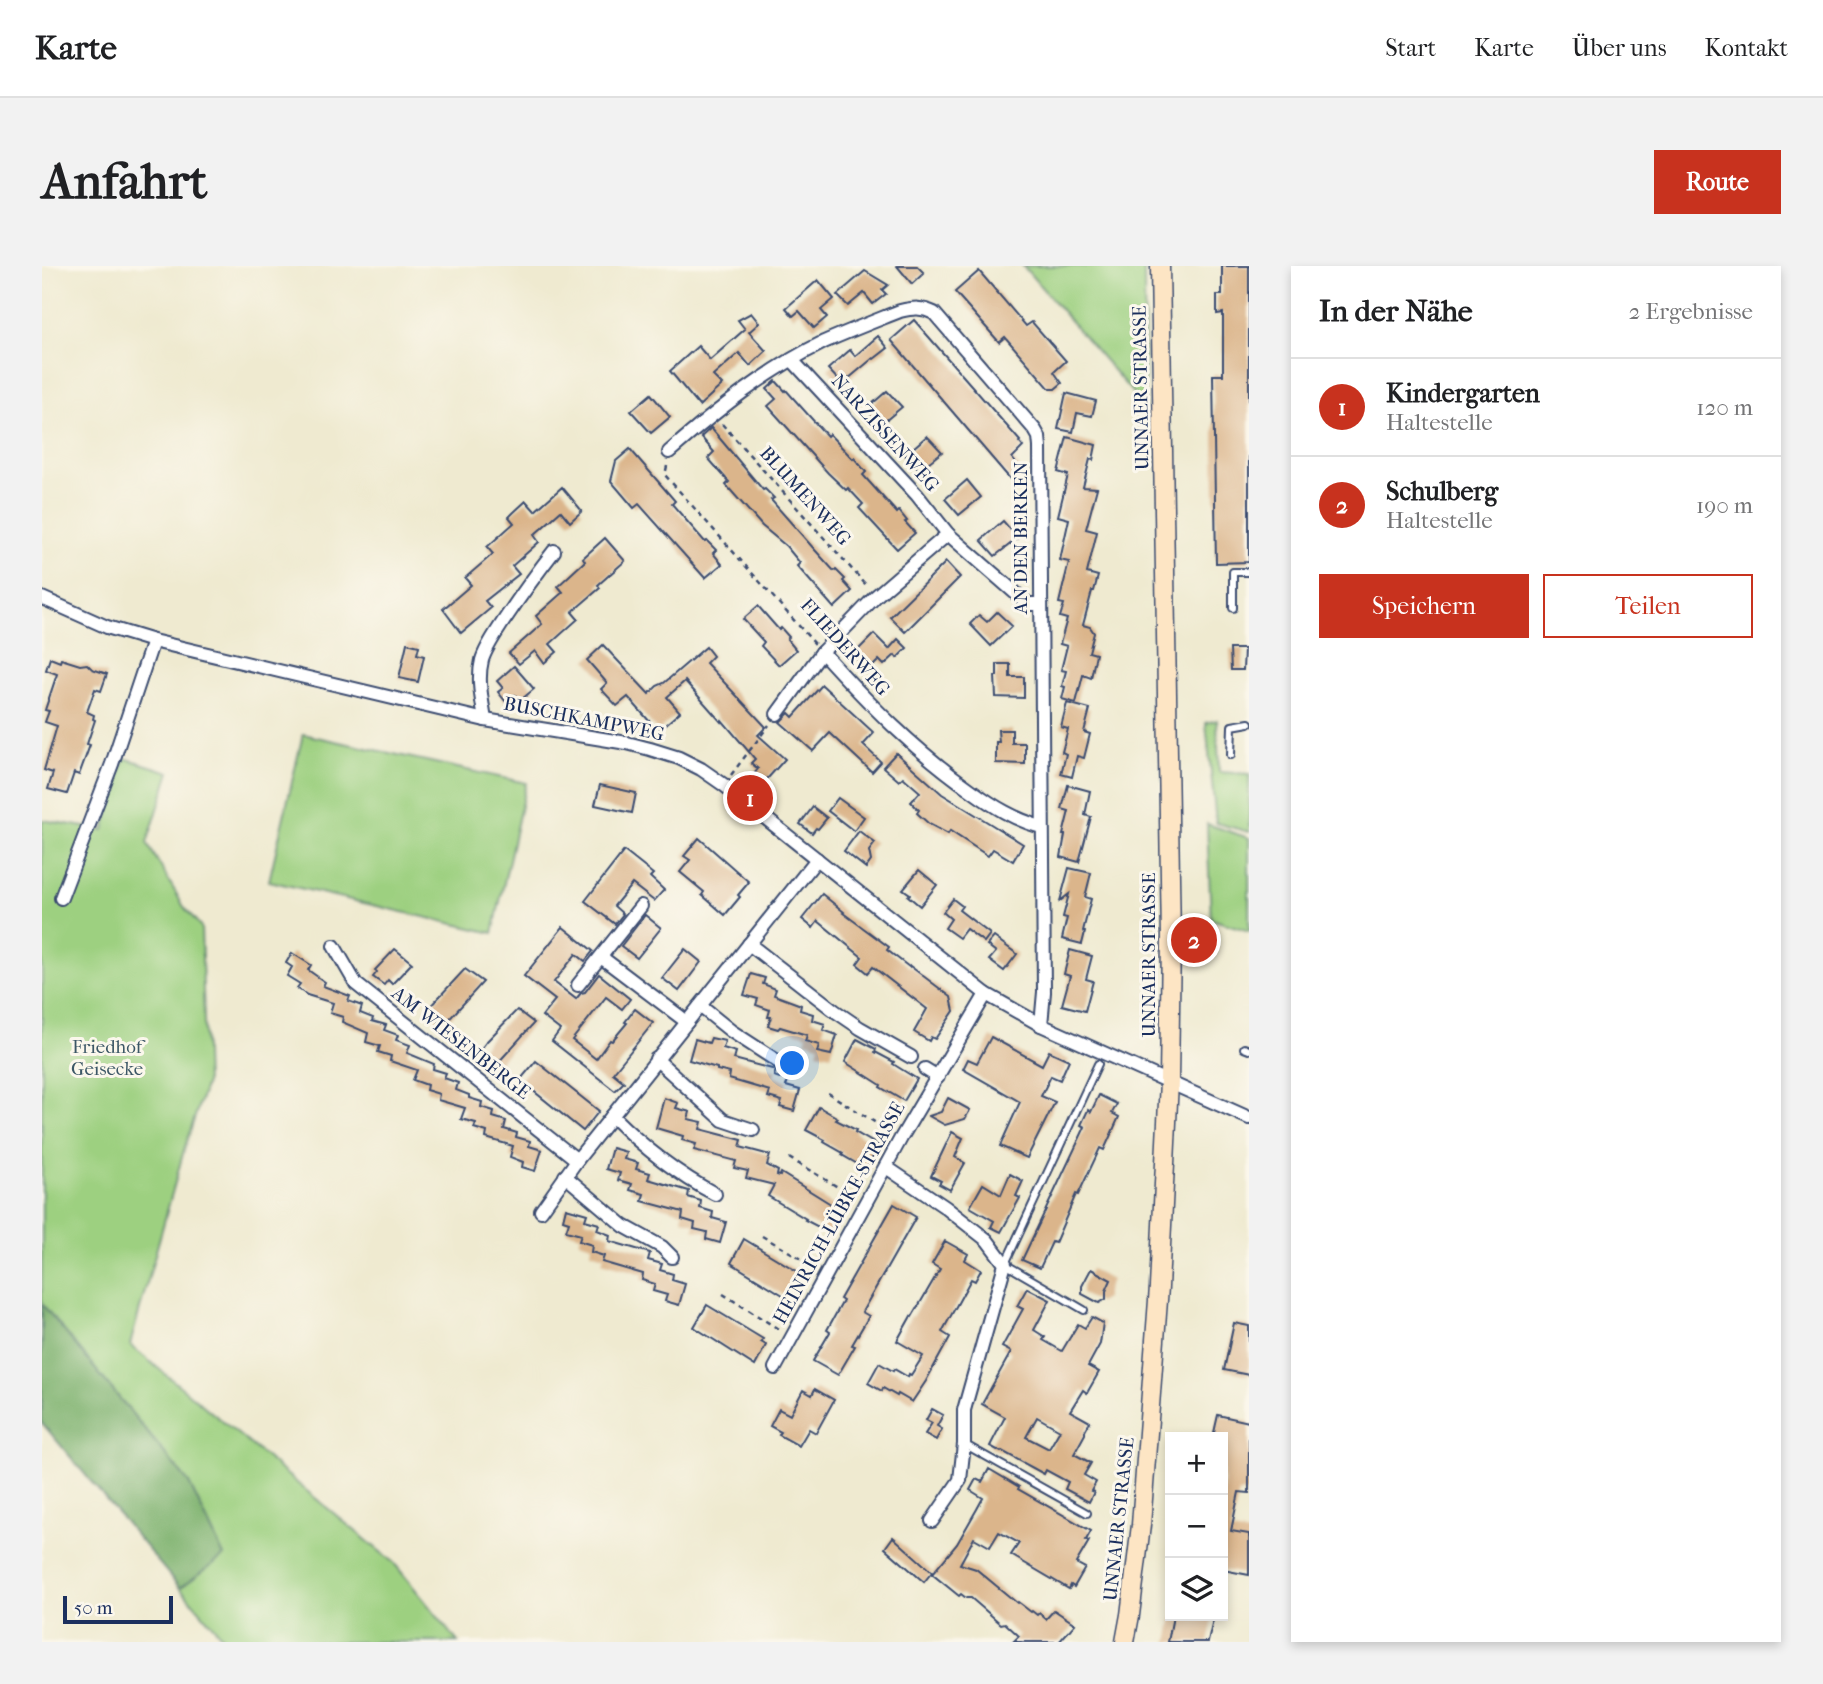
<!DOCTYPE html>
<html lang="de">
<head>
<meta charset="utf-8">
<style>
	:root { --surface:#fff; --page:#f2f2f2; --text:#202124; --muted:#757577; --line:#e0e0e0; --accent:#c8321e }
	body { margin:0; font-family:"IM FELL French Canon",serif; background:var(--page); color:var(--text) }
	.controls { position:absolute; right:21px; bottom:21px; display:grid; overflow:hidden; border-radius:0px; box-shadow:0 4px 10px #0003 }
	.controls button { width:63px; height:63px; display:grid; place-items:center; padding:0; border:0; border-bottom:2px solid var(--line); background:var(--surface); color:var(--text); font:35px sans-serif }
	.scale { position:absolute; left:21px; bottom:18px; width:110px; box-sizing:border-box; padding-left:7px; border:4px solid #1b2f5e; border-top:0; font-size:19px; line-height:24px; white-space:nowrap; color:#1b2f5e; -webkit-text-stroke:5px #fbf7ec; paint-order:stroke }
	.you { position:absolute; left:751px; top:798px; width:24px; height:24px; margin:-18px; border:5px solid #fff; border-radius:50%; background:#1a73e8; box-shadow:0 0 0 10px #1a73e833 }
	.badge { display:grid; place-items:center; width:46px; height:46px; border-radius:50%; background:var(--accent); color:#fff; font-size:23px; font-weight:700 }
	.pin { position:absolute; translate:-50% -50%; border:4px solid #fff; box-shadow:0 2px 7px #0006 }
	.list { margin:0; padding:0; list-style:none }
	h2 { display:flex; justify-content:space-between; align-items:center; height:91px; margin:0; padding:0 28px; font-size:30px }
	h2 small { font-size:23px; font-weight:400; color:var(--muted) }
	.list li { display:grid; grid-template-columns:46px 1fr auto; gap:21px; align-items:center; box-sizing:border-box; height:98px; padding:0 28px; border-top:2px solid var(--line) }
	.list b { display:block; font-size:26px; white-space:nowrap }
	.list p { margin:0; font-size:23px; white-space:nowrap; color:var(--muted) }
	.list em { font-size:23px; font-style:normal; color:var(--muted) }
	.actions { display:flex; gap:14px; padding:21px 28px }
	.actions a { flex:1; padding:16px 0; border:2px solid var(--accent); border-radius:0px; text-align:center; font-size:24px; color:var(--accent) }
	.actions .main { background:var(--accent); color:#fff }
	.icon { flex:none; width:38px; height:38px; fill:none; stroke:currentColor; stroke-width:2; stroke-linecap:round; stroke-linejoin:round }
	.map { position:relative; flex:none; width:1207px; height:1376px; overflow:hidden; border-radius:0px }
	header { display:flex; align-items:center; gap:42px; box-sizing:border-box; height:98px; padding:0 35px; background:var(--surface); border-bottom:2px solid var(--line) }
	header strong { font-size:33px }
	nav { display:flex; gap:38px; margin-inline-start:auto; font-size:24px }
	.intro { display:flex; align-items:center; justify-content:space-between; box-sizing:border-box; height:168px; padding:0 42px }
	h1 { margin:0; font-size:49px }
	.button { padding:18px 32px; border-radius:0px; background:var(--accent); color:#fff; font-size:24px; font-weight:700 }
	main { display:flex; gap:42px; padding:0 42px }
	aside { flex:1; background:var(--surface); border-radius:0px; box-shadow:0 4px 10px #0003 }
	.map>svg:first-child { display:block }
	.green { fill:#9dd080; stroke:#5c806f; stroke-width:2 }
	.forest { fill:#7eb26e; stroke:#4c7066; stroke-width:2 }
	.building { fill:#dbb58b; fill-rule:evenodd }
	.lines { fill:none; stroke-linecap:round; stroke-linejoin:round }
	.lane-casing { stroke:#3b4b6f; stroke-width:10 }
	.street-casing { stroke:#3b4b6f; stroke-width:16 }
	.secondary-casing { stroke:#3b4b6f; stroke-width:21 }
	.path { stroke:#3b4b6f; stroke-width:2.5; stroke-dasharray:5 5; stroke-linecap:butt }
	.lane { stroke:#fff; stroke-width:6 }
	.street { stroke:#fff; stroke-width:12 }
	.secondary { stroke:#fde5c4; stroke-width:18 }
	.labels { text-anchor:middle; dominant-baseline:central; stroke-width:6; stroke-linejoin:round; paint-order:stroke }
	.street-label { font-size:19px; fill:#1b2f5e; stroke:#fbf7ec }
	.park-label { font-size:19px; fill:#3c5766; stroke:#fbf7ec }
</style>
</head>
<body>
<header>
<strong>Karte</strong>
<nav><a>Start</a><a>Karte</a><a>Über uns</a><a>Kontakt</a></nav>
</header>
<div class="intro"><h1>Anfahrt</h1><a class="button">Route</a></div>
<main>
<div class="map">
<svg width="1207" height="1376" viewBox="0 0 1207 1376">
	<rect width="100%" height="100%" fill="#fbf7ec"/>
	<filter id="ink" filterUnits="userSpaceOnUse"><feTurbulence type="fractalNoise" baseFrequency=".0143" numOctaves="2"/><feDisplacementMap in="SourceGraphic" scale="14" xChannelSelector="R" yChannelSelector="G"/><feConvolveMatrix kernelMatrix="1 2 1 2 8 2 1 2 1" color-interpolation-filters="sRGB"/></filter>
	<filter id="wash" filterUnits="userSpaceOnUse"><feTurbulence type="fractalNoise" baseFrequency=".00686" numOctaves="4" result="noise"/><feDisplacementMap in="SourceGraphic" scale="28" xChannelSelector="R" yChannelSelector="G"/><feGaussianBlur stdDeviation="1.57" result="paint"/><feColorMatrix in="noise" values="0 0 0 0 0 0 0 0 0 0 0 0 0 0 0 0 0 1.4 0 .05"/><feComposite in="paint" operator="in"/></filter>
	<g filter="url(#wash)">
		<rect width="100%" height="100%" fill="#efead0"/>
		<g class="green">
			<polygon points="981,0 1102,0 1103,141"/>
			<polygon points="1175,454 1177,506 1207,508 1207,566 1174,557 1164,457"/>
			<polygon points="261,468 484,517 451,667 227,615"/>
			<polygon points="82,492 128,506 105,577 142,641 159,661 164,817 142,884 88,1079 352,1297 416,1376 185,1376 138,1322 182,1290 147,1217 0,1038 0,554 62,564"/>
			<polygon points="1165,558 1207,572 1207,665 1169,653"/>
		</g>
		<polygon class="forest" points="0,1038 147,1217 182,1290 138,1322 0,1157"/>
		<g id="blocks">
			<g class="building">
				<polygon points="855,0 875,0 882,7 870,18"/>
				<polygon points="1180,0 1207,0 1207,296 1174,297 1171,109 1181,109 1181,47 1175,48 1175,29 1180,29"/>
				<polygon points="823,5 846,19 840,24 844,28 831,38 822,27 806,40 795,29"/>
				<polygon points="937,5 984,60 990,56 1024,95 1012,106 1020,117 1013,123 1008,123 963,71 957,76 913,26"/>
				<polygon points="776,14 792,33 779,44 785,51 772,62 757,45 751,50 744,42"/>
				<polygon points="709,47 717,57 707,66 724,85 708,100 697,87 671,110 680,119 657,140 628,105 656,80 668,94 703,63 696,54"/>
				<polygon points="872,54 978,175 977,176 981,181 970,192 980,205 969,214 849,74"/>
				<polygon points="836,70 846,82 832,93 831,92 800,118 786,103 808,84 813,90"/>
				<polygon points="734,115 743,125 744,124 785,170 787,168 811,193 812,192 824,206 821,209 855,247 857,245 865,255 863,256 873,267 855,283 817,242 821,238 806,222 804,224 786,207 726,140 734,133 725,123"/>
				<polygon points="845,125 860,141 837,160 823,144"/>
				<polygon points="1024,127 1054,135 1050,150 1035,147 1031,166 1016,163"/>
				<polygon points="609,128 628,151 609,167 589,145"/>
				<polygon points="669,162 721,224 723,223 732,232 729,234 773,284 792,305 794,304 803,313 801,315 810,325 792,342 755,300 758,297 744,280 720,260 684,219 687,216 666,192 672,186 659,171"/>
				<polygon points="885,170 900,186 877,204 863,189"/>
				<polygon points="1025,171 1054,179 1051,194 1048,193 1041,221 1055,222 1044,263 1055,266 1045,307 1056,310 1052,325 1050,325 1041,359 1048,361 1052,367 1047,386 1054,388 1049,412 1041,409 1034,437 1020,433 1023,421 1020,420 1024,405 1019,404 1025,380 1018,378 1025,353 1018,351 1022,338 1017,337 1027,296 1018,294 1027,253 1016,250 1026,209 1016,206"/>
				<polygon points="588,183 633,235 630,238 663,276 665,275 674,284 671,287 680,298 663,312 597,238 592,242 569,215 574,195"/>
				<polygon points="925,214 939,231 917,249 903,233"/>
				<polygon points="520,221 540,245 528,256 519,245 492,269 497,276 470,300 477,308 443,335 449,342 419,367 401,343 429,319 423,312 451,288 445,281 472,257 467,251 472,246 484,235 493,245"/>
				<polygon points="961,255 976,272 953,290 939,274"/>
				<polygon points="563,272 583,295 556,319 558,322 530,346 536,353 508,378 515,386 502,397 493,385 477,398 467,387 500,358 494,350 521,326 516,320 543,295 541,292"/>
				<polygon points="904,296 918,311 863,366 848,351"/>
				<polygon points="716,340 737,364 739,362 747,371 745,373 754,384 737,399 719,380 722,376 701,353"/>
				<polygon points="955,346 970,360 949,380 928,358 937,349 945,356"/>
				<polygon points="832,368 847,383 856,373 865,382 855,392 853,389 842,399 837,394 827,404 811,389"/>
				<polygon points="365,377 377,380 375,388 382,390 376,416 357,412"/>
				<polygon points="561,379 607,428 615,420 622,417 664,381 671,390 664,397 724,461 716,469 743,493 717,522 708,513 716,503 709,497 713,493 680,454 679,456 643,415 625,431 638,446 616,465 586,431 575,440 559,423 565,417 545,394"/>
				<polygon points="1188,383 1202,383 1201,404 1189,404"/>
				<polygon points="8,392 18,396 19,393 38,399 45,398 50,403 65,408 59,425 53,423 45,446 52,449 51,453 53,454 45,478 48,479 37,509 32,507 25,528 6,523 11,507 2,504 15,460 3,456 7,445 3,444 15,408 4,404"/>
				<polygon points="955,398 968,398 968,411 982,411 982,432 954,431 953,410 955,410"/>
				<polygon points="472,400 492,423 480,433 473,429 464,436 456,426 461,422 455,415"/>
				<polygon points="780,419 832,467 821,479 839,496 830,506 788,467 771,485 738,456 747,447 751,451"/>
				<polygon points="1025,437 1048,443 1042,466 1048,468 1042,492 1035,490 1030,511 1019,508 1024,488 1020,486 1026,463 1019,461"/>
				<polygon points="956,464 970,464 970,477 983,477 983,498 954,497 954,476 957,476"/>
				<polygon points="854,487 900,528 981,578 971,595 951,583 946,590 908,565 906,568 887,558 875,547 877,544 869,536 878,526 861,511 857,515 841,501"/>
				<polygon points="558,519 594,527 590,547 553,539"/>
				<polygon points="1026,519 1048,525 1043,549 1049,551 1037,596 1019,591 1023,569 1021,569 1027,545 1020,543"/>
				<polygon points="796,532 822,551 812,565 786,545"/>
				<polygon points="771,541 785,552 776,563 774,562 770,567 758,558"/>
				<polygon points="817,565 833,577 827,585 829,595 824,602 802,585"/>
				<polygon points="657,572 707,616 696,629 698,631 683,649 660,629 662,626 638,606 648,594 642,590"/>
				<polygon points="582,585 611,608 608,611 622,624 612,635 590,618 572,640 581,648 573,658 543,635"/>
				<polygon points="1027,602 1049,607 1043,631 1049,633 1041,665 1043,666 1040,678 1020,673 1025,652 1021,651 1027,628 1018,635"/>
				<polygon points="877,604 895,619 878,640 866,630 868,628 861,623"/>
				<polygon points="780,628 802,646 801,647 847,681 845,684 867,701 868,700 909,731 912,745 893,773 889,771 887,775 872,766 885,743 831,701 826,707 815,698 820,691 776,655 771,662 760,653"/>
				<polygon points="911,633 920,640 917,644 948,668 942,676 924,663 917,672 903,662 909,653 901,646"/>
				<polygon points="603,649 619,662 595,692 579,680"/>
				<polygon points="521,661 551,685 543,695 534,688 512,716 534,733 539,727 543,726 557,708 588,733 580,743 564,731 530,774 554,793 568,774 570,775 585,757 583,756 593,743 611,757 571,807 582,816 573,825 510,775 518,764 500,750 513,734 482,710"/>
				<polygon points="952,671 975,688 962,705 947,694 954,686 945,679"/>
				<polygon points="353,683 370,697 350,718 346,714 342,719 331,711 335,706 333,704"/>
				<polygon points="643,683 659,696 637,725 620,712"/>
				<polygon points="1028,684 1050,690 1044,713 1051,715 1043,745 1020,739 1028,710 1022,708"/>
				<polygon points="250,687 269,699 266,704 283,716 281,720 308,730 306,735 320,740 318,747 331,752 330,755 344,759 342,764 356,769 354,774 368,779 365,787 392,798 391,803 404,807 402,812 416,817 414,824 427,829 427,832 440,836 439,841 452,845 451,851 464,855 462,863 475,867 474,871 488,875 487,880 500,884 493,905 480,901 481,896 468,891 471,880 444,872 445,866 432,862 434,857 419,853 423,842 396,834 397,828 384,824 385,819 371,814 375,804 348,795 349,790 336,786 338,780 324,776 326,767 300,756 301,751 288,747 291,737 265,729 255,722 258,718 245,710 250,701 244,697"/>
				<polygon points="423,703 441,716 402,759 384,745"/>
				<polygon points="709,708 723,712 721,718 734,723 732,729 759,739 758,744 771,748 770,754 783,758 781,764 795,769 789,789 775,786 777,779 763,775 765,769 738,761 736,763 726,760 729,751 726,751 728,744 714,739 716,733 702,729"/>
				<polygon points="475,744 492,757 453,800 446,794 442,800 432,792 445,775"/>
				<polygon points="949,771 1000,799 1007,785 1027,794 1018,814 1009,810 999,830 1013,836 985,892 958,880 978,836 921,803 926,793 935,797"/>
				<polygon points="669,772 683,775 681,782 694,786 692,793 734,804 732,810 746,815 744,820 758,824 752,845 738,841 740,835 726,831 728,825 687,813 688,807 675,804 675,802 647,794 653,773 667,777"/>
				<polygon points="815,773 834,783 833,786 852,796 851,798 875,813 862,835 838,821 839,819 803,796"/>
				<polygon points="494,795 557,845 541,865 478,814"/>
				<polygon points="1057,829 1075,838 1070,847 1077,851 1062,884 1058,882 1036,929 1034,928 1013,977 1010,976 998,1002 980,994 1043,861 1039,859 1046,844 1049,846"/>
				<polygon points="622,832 636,837 634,842 648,846 646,853 660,856 658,863 700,874 698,881 728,889 725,899 736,905 735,909 738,910 739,907 800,945 788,967 763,954 764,953 726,930 732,919 704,912 706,905 692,902 694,895 652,884 654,878 640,874 641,870 614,862"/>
				<polygon points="906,832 928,844 923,853 903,859 887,850 899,846"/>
				<polygon points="777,841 796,852 794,854 814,864 813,866 837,880 824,903 800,889 801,887 782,876 783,874 764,864"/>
				<polygon points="910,866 921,872 913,891 923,897 908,924 897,918 899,915 889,910"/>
				<polygon points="570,882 584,886 582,893 596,897 594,903 608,907 606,913 647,925 646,931 659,935 658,942 671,946 670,952 684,956 678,977 664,973 665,966 652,963 653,957 640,953 641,946 600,935 602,928 588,924 590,918 576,914 578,907 564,903"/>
				<polygon points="968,908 981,915 974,930 978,932 959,966 949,961 952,955 928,941 941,918 959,929"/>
				<polygon points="852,938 874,951 820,1046 827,1050 810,1079 813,1080 796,1109 771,1095 788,1066 785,1064 801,1035 798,1033"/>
				<polygon points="524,942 545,948 543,954 557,958 555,964 568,969 567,975 608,987 606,994 620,998 618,1004 631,1008 630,1014 643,1018 637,1039 623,1035 625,1029 611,1025 613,1018 600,1014 601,1008 560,996 562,990 549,986 550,979 537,975 539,969 524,965 527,956 521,954"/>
				<polygon points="702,973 758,1007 756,1010 762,1014 749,1034 689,997"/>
				<polygon points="903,975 926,988 923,994 939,1004 933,1015 929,1013 900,1066 908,1071 884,1115 870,1136 856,1128 855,1130 841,1122 840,1125 826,1117 837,1097 851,1105 852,1103 866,1111 867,1108 869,1109 881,1090 855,1075 869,1050 870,1051 898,1003 890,998"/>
				<polygon points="1049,1003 1069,1014 1064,1025 1064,1033 1057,1037 1040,1028 1040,1020"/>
				<path d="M985,1022L1008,1034L992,1064L1003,1071L1001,1074L1020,1085L1036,1058L1043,1062L1050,1051L1061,1057L1058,1078L1046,1100L1057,1106L1045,1127L1041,1124L1028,1145L1048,1156L1043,1165V1168L1032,1188L1049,1197L1042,1209L1054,1216L1049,1225L1052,1226L1047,1236L1023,1223L1026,1216L1004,1204L1002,1208L960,1185L959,1186L948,1180L963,1151L940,1138L969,1086L960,1081L981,1043L975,1040ZM995,1151L1018,1164L1007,1183L984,1171Z"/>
				<polygon points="665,1039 721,1073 719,1076 724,1079 713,1100 652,1061"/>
				<polygon points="1192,1057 1207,1060 1207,1109 1182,1104"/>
				<polygon points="773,1123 792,1134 774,1167 767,1163 757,1180 737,1169 739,1166 728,1160 737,1143 748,1149 761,1124 770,1129"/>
				<polygon points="890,1143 901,1149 895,1160 900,1163 894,1174 883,1168 890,1157 884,1154"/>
				<polygon points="1176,1149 1207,1156 1207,1227 1197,1226 1189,1265 1207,1268 1207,1309 1181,1304 1181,1171 1171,1171"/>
				<polygon points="947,1203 977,1221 976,1223 1049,1265 1044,1274 1047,1275 1034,1297 1043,1302 1032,1321 1029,1319 1027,1323 969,1289 977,1277 957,1266 948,1281 932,1272 918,1298 934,1303 975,1337 976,1336 989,1346 990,1345 995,1349 997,1347 1004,1353 1012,1344 1033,1358 1017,1376 971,1376 977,1370 963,1357 959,1358 929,1332 924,1332 919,1328 917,1330 890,1308 915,1278 935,1243 941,1232 928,1224 934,1213 940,1216"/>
				<polygon points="851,1271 890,1306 882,1316 843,1282"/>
				<polygon points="1131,1350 1172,1350 1166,1376 1126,1376"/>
			</g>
		</g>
	</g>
	<g filter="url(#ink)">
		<use href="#blocks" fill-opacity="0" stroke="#3b4b6f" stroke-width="2"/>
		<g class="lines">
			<g class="lane-casing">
				<g id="lane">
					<polyline points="1191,342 1191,306 1207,306"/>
					<polyline points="1189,489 1190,460 1207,457"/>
					<polyline points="1202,782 1207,784"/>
					<polyline points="1042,1044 963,998 1056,798"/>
					<polyline points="922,1178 1045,1247"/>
				</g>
			</g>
			<g class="street-casing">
				<g id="street">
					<polyline points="750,94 875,229 906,268 986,338 999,338"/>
					<path d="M627,186C675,144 725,104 782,76C807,65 833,55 858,45C871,42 880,41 892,47L993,164L997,171L998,181L1002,726L999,759"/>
					<polyline points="0,332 65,361 111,375 443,454 585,477 608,483 637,492 659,503 682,519 944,728 999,759 1207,852"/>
					<path d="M780,386C826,437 872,484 929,524C951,540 973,554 1000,561"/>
					<polyline points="735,448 780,386 834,330 906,268"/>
					<path d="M443,454C440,434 435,414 440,394C444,381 454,367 461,356C477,332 494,308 512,285"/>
					<polyline points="19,632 70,498 111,375"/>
					<polyline points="707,678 793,745 818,762 869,791"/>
					<polyline points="292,680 314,718 535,894"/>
					<polyline points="559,691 645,756"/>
					<polyline points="536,719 599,640"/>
					<polyline points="658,740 689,765 749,804 749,806"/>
					<polyline points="614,793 681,854 711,864"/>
					<polyline points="883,803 896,811"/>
					<path d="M570,850C600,880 635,908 673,928"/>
					<polyline points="844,901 903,941 945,974 963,998 922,1144 922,1178 918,1214 890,1255"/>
					<polyline points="523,910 582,960 620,981 630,991"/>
					<polyline points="499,945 535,894 775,593"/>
					<polyline points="733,1102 859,872 944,728"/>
				</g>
			</g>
			<g class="secondary-casing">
				<polyline id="secondary" points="1083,1376 1088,1349 1099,1259 1117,1021 1127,815 1129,673 1118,0"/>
			</g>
			<g class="path">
				<polyline points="680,158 825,320"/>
				<polyline points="625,200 623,209 773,378"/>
				<polyline points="689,509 727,459"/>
				<polyline points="786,827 847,865"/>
				<polyline points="747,892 811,930"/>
				<polyline points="720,970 772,1000"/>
				<polyline points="681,1028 738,1064"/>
			</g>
			<use href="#lane" class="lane"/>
			<use href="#street" class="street"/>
			<use href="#secondary" class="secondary"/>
		</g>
	</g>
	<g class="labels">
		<g class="street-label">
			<text transform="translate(1099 122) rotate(-91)">UNNAER STRASSE</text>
			<text transform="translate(843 167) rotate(48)">NARZISSENWEG</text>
			<text transform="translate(763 230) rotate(48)">BLUMENWEG</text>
			<text transform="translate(979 272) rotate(-90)">AN DEN BERKEN</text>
			<text transform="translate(803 381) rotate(48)">FLIEDERWEG</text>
			<text transform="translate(542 453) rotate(11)">BUSCHKAMPWEG</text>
			<text transform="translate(1107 689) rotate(-90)">UNNAER STRASSE</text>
			<text transform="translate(419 777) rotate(38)">AM WIESENBERGE</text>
			<text transform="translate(797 947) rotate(-61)">HEINRICH-LÜBKE-STRASSE</text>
			<text transform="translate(1077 1253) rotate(-84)">UNNAER STRASSE</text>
		</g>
		<g class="park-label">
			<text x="65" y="781">Friedhof<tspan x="65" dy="22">Geisecke</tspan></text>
		</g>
	</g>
</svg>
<div class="controls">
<button>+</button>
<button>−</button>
<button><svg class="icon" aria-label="layers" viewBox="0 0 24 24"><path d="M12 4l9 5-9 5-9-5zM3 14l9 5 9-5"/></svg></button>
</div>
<div class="scale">50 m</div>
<div class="you"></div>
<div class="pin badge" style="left:708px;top:532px">1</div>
<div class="pin badge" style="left:1152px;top:674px">2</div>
</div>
<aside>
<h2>In der Nähe<small>2 Ergebnisse</small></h2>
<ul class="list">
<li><span class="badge">1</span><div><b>Kindergarten</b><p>Haltestelle</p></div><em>120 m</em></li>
<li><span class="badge">2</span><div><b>Schulberg</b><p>Haltestelle</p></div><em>190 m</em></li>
</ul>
<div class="actions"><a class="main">Speichern</a><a>Teilen</a></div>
</aside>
</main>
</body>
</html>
